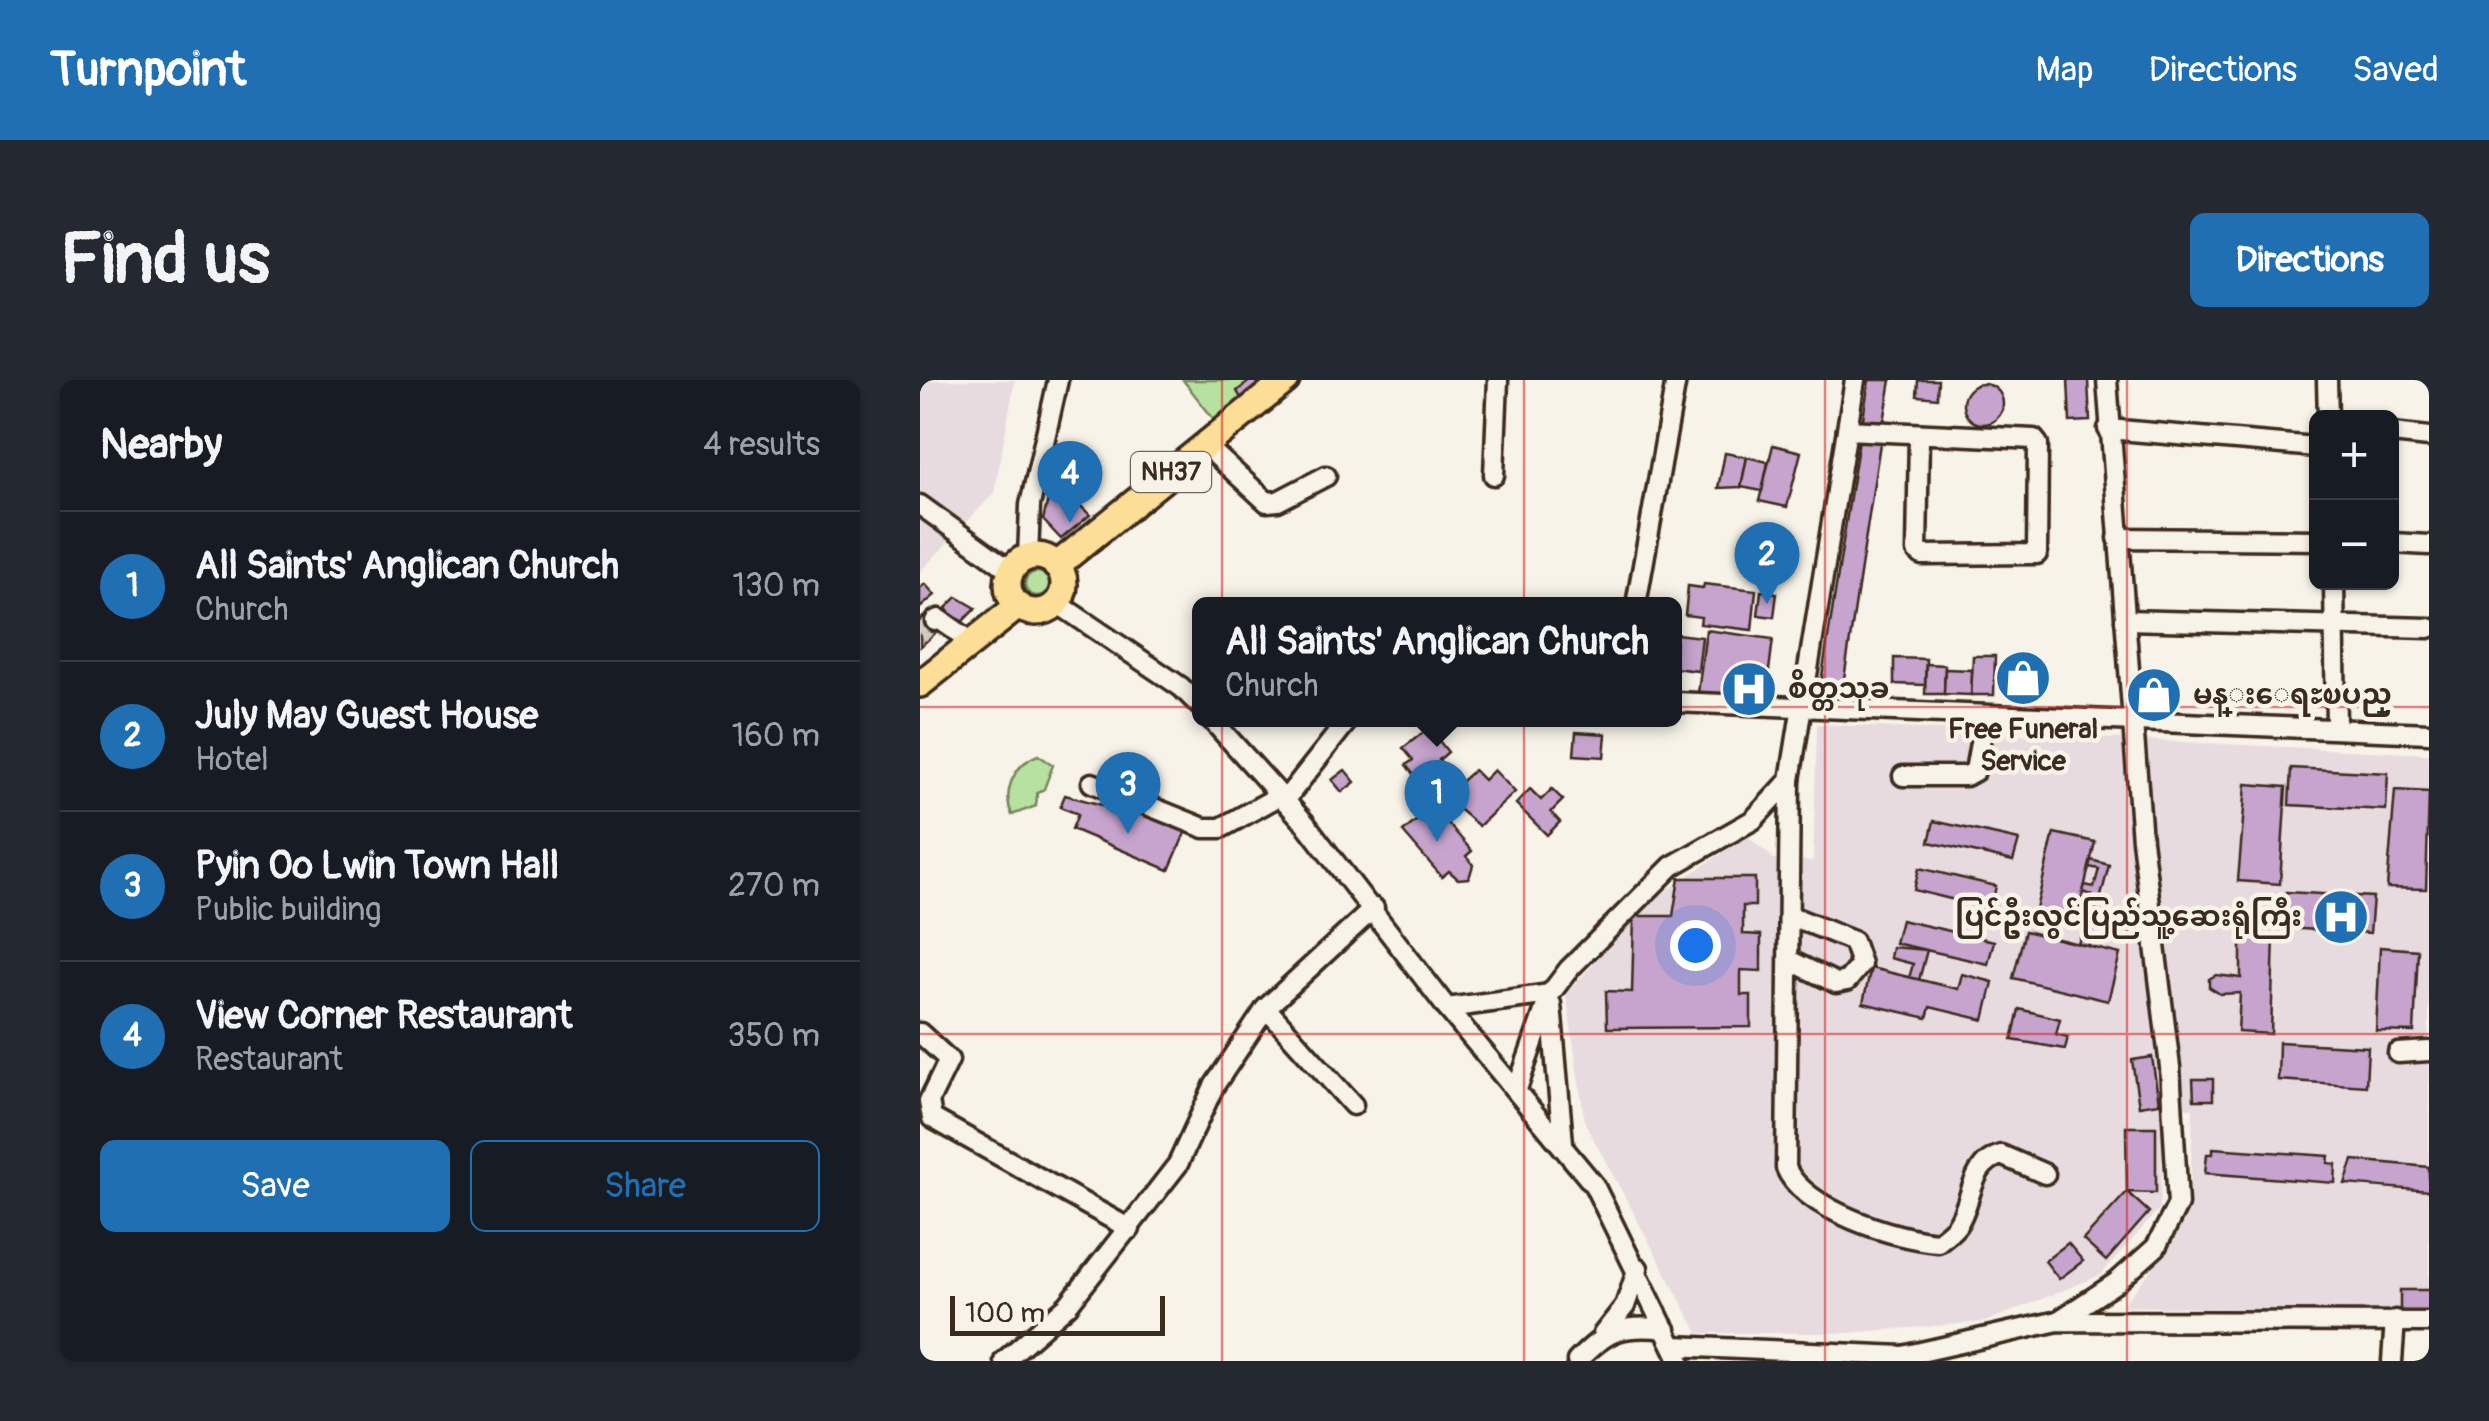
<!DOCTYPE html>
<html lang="en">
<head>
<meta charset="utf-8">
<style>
	:root { --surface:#171b24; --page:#242831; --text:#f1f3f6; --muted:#9ea1a6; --line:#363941; --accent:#1f6fb2 }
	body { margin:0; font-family:Pangolin,"Noto Sans Myanmar",sans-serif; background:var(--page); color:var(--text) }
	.controls { position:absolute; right:30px; top:30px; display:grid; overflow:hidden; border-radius:15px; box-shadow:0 2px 8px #0004 }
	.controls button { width:90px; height:90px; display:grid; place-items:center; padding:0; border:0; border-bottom:2px solid var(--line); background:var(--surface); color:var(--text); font:50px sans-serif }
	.scale { position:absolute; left:30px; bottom:25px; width:215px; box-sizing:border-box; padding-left:10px; border:5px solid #3b2a1e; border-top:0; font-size:28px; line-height:35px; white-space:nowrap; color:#3b2a1e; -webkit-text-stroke:8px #f7f3e8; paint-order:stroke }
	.you { position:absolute; left:775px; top:565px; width:35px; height:35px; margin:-25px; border:8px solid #fff; border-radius:50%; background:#1a73e8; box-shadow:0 0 0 15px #1a73e833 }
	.badge { display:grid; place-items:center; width:65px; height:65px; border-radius:50%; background:var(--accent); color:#fff; font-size:32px; font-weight:700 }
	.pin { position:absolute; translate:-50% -82px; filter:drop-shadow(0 2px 5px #0008) }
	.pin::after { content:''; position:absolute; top:52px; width:35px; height:30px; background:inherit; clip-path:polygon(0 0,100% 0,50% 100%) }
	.popup { position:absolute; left:272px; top:217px; width:490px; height:130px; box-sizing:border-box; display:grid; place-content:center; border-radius:15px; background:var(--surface); filter:drop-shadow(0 2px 8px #0005); font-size:32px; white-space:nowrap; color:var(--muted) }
	.popup b { font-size:38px; color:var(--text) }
	.popup::after { content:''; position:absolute; left:50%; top:100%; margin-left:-20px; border:20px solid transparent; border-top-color:var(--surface) }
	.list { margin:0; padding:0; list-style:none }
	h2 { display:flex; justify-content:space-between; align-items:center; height:130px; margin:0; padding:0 40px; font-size:42px }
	h2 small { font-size:32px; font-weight:400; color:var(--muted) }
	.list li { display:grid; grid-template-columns:65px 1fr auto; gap:30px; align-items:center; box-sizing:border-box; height:150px; padding:0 40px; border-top:2px solid var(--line) }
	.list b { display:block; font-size:38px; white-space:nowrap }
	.list p { margin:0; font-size:32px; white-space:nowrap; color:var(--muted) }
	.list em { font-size:32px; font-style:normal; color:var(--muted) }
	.actions { display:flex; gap:20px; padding:30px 40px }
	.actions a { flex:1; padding:22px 0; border:2px solid var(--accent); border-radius:15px; text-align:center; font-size:35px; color:var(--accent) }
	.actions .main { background:var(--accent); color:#fff }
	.map { position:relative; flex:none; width:1509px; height:981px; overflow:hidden; border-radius:15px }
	header { display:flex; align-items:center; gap:60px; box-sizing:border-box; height:140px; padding:0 50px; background:var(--accent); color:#fff }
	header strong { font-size:48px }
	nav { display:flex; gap:55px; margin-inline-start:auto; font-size:35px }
	.intro { display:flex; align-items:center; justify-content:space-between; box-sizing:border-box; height:240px; padding:0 60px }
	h1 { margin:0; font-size:70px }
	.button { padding:25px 45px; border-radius:15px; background:var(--accent); color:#fff; font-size:35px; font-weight:700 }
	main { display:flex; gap:60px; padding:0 60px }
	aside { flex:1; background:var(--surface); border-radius:15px; box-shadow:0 2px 8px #0004 }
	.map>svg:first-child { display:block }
	.built { fill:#e8dbe0 }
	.green { fill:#b6e19e; stroke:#78865e; stroke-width:2.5 }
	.building { fill:#c6a4ce; stroke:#3b2a1e; stroke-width:2.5 }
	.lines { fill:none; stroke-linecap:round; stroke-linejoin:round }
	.minor-tunnel { stroke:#d1cbc0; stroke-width:18; stroke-dasharray:18 9; stroke-linecap:butt }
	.minor-casing { stroke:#3b2a1e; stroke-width:25 }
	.highway-casing { stroke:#3b2a1e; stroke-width:32 }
	.minor { stroke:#f7f3e8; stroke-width:18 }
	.highway { stroke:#fcde96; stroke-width:25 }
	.grid { fill:none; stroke:#d62828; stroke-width:2.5; stroke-opacity:0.55 }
	.labels { text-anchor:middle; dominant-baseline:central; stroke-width:9; stroke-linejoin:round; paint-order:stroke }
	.shield { fill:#f7f3e8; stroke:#73665b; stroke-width:2.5 }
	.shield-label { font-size:25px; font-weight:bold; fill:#3b2a1e }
	.poi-label { font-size:28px; font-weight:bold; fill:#3b2a1e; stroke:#f7f3e8; text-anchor:start }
</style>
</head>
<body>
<header>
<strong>Turnpoint</strong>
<nav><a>Map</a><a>Directions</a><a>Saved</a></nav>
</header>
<div class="intro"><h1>Find us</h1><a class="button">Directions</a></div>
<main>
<aside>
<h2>Nearby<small>4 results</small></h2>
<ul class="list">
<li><span class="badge">1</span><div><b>All Saints' Anglican Church</b><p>Church</p></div><em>130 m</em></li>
<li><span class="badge">2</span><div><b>July May Guest House</b><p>Hotel</p></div><em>160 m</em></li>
<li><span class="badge">3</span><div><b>Pyin Oo Lwin Town Hall</b><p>Public building</p></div><em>270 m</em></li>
<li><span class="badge">4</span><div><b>View Corner Restaurant</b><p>Restaurant</p></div><em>350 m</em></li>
</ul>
<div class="actions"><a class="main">Save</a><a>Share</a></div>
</aside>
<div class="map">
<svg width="1509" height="981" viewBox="0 0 1509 981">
	<rect width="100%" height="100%" fill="#f7f3e8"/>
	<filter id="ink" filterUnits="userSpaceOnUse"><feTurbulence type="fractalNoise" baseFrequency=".01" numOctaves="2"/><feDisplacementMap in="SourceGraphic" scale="20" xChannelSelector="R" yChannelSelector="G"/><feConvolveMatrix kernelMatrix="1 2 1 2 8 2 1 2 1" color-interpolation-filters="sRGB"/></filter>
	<g filter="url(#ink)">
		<g class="built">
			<polygon points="0,0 95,0 74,113 0,192"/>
			<polygon points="897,344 1509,374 1509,933 1202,926 1253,863 1270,813 1273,728 1245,727 1240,828 1181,895 1065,942 927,953 778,953 665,743 646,614 728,523 827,456 854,479 893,481"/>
		</g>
		<g class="green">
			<polygon points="263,0 347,0 296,42"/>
			<circle cx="117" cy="204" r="12"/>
			<path d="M118,375L133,385L124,409L117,413L116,426L92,435C82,411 94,384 118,375Z"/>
		</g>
		<g class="building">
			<polygon points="331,0 342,2 321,18 317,11"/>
			<polygon points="949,0 971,0 963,48 942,45"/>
			<polygon points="998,0 1018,0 1017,18 997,16"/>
			<polygon points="1148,0 1168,0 1170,41 1150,42"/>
			<circle cx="1063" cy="24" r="20"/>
			<polygon points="940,53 961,57 922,312 900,309"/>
			<polygon points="853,65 881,72 867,127 839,121"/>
			<polygon points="805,73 827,77 821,107 798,108"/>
			<polygon points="827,77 848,82 842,111 821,107"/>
			<polygon points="133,99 170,135 141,159 123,140"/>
			<polygon points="5,204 15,215 0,228 0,208"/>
			<polygon points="784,204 836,210 832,250 780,244 781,237 765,235 768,206 783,208"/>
			<polygon points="841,211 857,213 854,237 838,235"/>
			<polygon points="37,217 56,228 38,246 26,228"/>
			<polygon points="8,233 21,248 0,267 0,239"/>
			<polygon points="786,250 853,259 845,322 778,313"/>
			<polygon points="756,254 782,257 778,291 754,288"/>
			<polygon points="1053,276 1075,276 1074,315 1051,315"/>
			<polygon points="974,278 1006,279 1005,305 974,304"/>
			<polygon points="1092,283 1116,284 1114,317 1090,316"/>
			<polygon points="1006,284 1025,285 1024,314 1005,314"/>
			<polygon points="1025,289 1052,290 1051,315 1024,314"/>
			<polygon points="509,348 528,372 519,380 538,404 524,417 511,417 486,385 493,380 483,368"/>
			<polygon points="656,352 686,354 684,377 654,375"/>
			<polygon points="1371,388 1468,393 1466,430 1369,425"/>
			<polygon points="425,390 435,402 422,412 412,400"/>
			<polygon points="554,390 564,400 574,390 595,412 559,446 524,417"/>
			<polygon points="1326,404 1366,407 1360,504 1318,501"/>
			<polygon points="610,409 621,420 632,409 643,420 631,432 640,442 627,455 596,424"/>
			<polygon points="1475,410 1509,412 1506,509 1467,508"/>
			<polygon points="145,415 193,428 195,421 266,451 249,490 152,449 158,434 140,427"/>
			<polygon points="513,426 552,471 546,476 553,485 549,498 538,499 529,491 522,497 483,452"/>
			<polygon points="1014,441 1099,460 1093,481 1009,462"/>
			<polygon points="1134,453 1175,462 1155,546 1114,537"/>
			<polygon points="1171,480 1189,485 1168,567 1158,564 1163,548 1155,546 1158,536 1166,538 1172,515 1163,512 1165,505 1174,507 1179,489 1169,487"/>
			<polygon points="999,488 1076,506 1071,529 994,510"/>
			<polygon points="759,498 835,498 835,526 823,526 823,554 841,555 841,591 821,590 821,615 831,615 831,647 687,648 686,611 712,612 714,536 753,536"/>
			<polygon points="1366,512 1453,517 1450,553 1364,548"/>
			<polygon points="981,540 1074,561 1068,584 975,563"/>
			<polygon points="1105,551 1200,574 1188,621 1093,598"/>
			<polygon points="1321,554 1354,556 1351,654 1318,652 1320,613 1300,614 1289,607 1289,599 1296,595 1321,598"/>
			<polygon points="972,567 1007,570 999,600 989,598 993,584 970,578"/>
			<polygon points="1460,567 1498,570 1494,652 1456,651"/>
			<polygon points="951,588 1038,609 1042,594 1073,602 1064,640 1010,627 1007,638 943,623"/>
			<polygon points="1099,629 1140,639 1136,654 1148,657 1145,669 1092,660"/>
			<polygon points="1359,662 1448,667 1446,706 1358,700"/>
			<polygon points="1232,677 1239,723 1219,726 1212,680"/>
			<polygon points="1273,699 1293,699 1293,720 1274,720"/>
			<polygon points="1206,747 1236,747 1236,813 1207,812"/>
			<polygon points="1293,768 1409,776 1408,783 1416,784 1415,803 1285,793 1287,774 1293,774"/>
			<polygon points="1433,780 1509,787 1509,811 1425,804"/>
			<polygon points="1207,812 1229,832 1186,881 1163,860"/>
			<polygon points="1148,863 1163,881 1139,899 1125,881"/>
			<polygon points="1480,910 1509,910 1509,934 1480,933"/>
		</g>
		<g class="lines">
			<polyline class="minor-tunnel" points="0,254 15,241"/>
			<g class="minor-casing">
				<g id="minor">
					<polyline points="1407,0 1408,38"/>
					<polyline points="1188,49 1396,67"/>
					<polyline points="927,50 1114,59 1118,64 1117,174 1002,175 997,171 999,55"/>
					<polyline points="1472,53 1509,57"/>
					<polyline points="285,65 347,122 358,121 406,96"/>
					<polyline points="574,95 578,0"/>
					<polyline points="0,125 91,191"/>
					<polyline points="1198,158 1396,160"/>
					<polyline points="1472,163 1509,165"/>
					<polyline points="108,178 110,125 138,0"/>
					<polyline points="1414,202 1416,346"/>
					<polyline points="137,223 261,307 280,326"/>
					<polyline points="716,225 756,0"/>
					<polyline points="1205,240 1509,248"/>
					<polyline points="15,241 19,239 52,262"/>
					<polyline points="754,322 1509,353"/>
					<polyline points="292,340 385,443 527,628 674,805 760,981"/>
					<polyline points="983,396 1046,396 1055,391 1065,335"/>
					<path d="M870,400L866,788C883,829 975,859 1018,862C1024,857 1033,851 1037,845C1053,822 1049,784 1081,775L1125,794"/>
					<polyline points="172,403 284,448 301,448 361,415"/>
					<polyline points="365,420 428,340"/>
					<polyline points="871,536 933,561 941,584 927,601 916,603 871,581"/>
					<polyline points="631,624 643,763"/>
					<polyline points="346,628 433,725"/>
					<polyline points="527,628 630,614"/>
					<polyline points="0,653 29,680 9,721 12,738 210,849"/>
					<polyline points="1478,673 1509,671"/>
					<polyline points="597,709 630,614 649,589 752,486 833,440 870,400 935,0"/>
					<polyline points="1138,941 1197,902 1236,867 1258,824 1250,687 1222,460 1187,0"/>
					<polyline points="683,954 705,926 718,888"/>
					<polyline points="753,966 983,976 1138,941 1509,942"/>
					<polyline points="84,981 148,925 258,784 294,706 346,628 454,528"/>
					<path d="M657,981C687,950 702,944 746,949"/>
					<polyline points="1472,981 1475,940"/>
				</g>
			</g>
			<g class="highway-casing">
				<g id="highway">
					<circle cx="116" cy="204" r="28"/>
					<polyline points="136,186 366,0"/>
					<polyline points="0,304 98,226"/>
				</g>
			</g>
			<use href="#minor" class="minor"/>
			<use href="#highway" class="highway"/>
		</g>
	</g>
	<path class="grid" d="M302,0V981M604,0V981M905,0V981M1207,0V981M0,327H1509M0,654H1509"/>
	<defs>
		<g id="shop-disc" transform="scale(2.875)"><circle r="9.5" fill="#1f6fb2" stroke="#f7f3e8"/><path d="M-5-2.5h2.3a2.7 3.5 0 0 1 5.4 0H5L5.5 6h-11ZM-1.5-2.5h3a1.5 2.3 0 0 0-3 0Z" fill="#fff"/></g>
		<g id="hospital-disc" transform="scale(2.875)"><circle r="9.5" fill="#1f6fb2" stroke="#f7f3e8"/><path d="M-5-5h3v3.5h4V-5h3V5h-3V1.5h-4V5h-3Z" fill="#fff"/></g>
	</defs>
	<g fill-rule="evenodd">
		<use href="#shop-disc" x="1103" y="298"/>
		<use href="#hospital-disc" x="829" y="309"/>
		<use href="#shop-disc" x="1234" y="315"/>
		<use href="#hospital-disc" x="1421" y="537"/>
	</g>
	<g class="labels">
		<rect class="shield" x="211" y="72" width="80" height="40" rx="8"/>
		<g class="shield-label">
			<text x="251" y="92">NH37</text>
		</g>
		<g class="poi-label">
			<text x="868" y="309">စိတ္တသုခ</text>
			<text x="1273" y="315">မန္းေရႊၿပည္</text>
			<text x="1103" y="349" text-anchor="middle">Free Funeral<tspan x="1103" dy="32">Service</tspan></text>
			<text x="1382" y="537" text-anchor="end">ပြင်ဦးလွင်ပြည်သူ့ဆေးရုံကြီး</text>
		</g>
	</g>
</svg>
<div class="controls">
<button>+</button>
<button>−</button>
</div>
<div class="scale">100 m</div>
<div class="you"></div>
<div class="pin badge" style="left:517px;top:462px">1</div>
<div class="popup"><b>All Saints' Anglican Church</b>Church</div>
<div class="pin badge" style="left:847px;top:224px">2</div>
<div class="pin badge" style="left:208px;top:454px">3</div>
<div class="pin badge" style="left:150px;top:143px">4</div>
</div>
</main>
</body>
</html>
